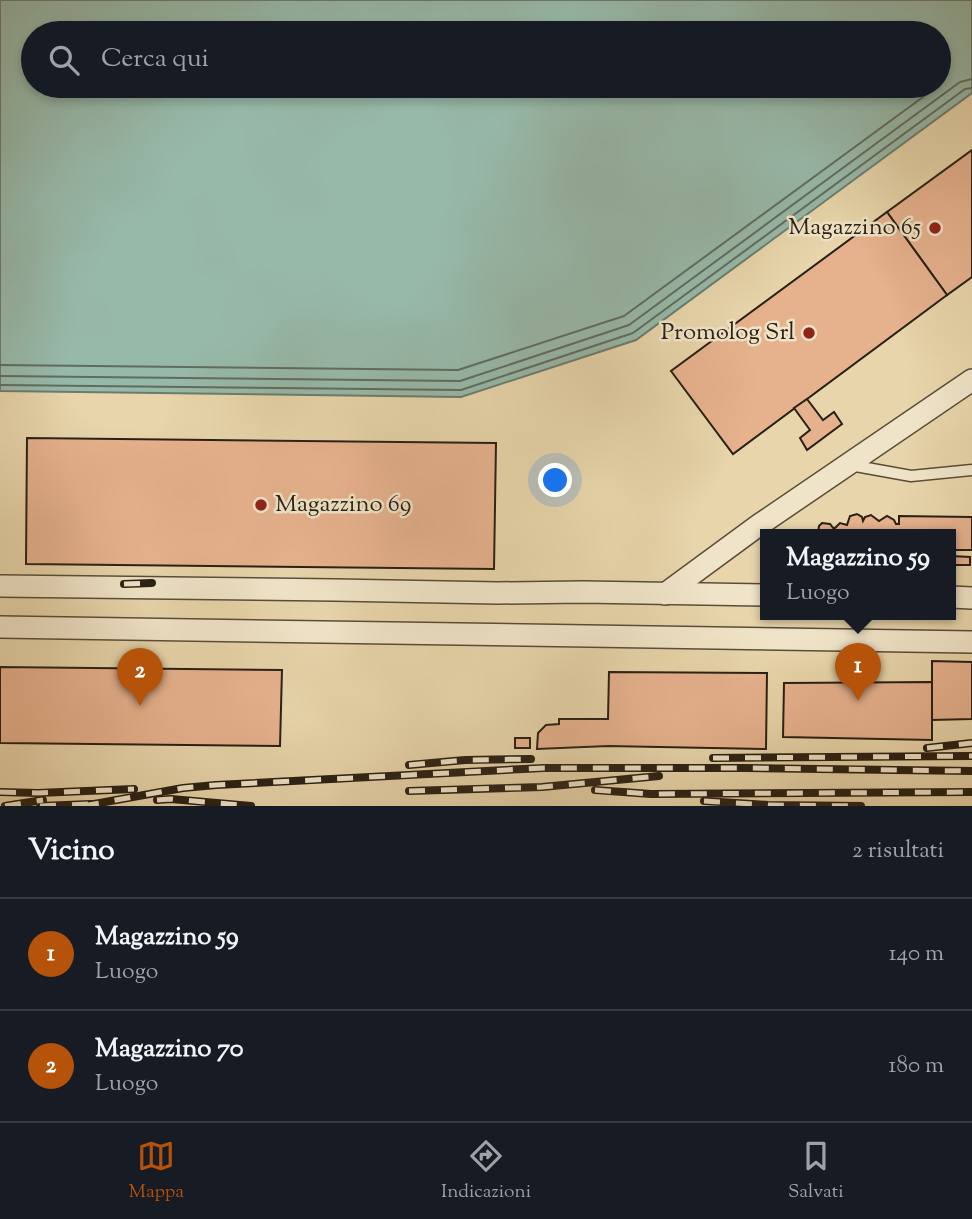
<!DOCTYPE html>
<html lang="it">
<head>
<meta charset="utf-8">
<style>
	:root { --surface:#171b24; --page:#242831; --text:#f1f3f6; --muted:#9ea1a6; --line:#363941; --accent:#b45309 }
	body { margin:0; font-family:"Sorts Mill Goudy",serif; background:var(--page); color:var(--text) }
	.you { position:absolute; left:556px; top:481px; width:24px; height:24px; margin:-18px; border:5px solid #fff; border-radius:50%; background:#1a73e8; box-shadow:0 0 0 10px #1a73e833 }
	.badge { display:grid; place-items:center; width:46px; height:46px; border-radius:50%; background:var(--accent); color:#fff; font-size:23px; font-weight:700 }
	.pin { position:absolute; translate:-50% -58px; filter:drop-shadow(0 2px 4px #0008) }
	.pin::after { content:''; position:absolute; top:37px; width:24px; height:21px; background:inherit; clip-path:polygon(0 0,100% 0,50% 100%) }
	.popup { position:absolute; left:760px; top:529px; width:196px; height:91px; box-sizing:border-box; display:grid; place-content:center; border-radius:0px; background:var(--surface); filter:drop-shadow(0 2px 5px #0005); font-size:23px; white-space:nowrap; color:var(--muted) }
	.popup b { font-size:26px; color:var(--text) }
	.popup::after { content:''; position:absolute; left:50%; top:100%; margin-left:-14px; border:14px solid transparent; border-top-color:var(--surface) }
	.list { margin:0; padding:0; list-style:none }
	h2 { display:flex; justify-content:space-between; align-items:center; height:91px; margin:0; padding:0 28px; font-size:30px }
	h2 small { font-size:23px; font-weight:400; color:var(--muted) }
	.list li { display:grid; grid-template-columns:46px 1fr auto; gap:21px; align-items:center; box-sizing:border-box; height:112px; padding:0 28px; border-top:2px solid var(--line) }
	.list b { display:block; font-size:26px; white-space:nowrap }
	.list p { margin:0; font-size:23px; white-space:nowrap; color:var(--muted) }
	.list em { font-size:23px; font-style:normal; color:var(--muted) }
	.icon { flex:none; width:38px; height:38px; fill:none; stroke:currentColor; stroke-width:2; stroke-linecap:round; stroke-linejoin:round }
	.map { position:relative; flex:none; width:972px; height:806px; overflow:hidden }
	.search { position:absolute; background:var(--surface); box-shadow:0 4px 10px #0003; left:21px; right:21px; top:21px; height:77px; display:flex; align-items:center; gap:18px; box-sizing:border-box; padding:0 24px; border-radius:38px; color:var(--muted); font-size:26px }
	.sheet { height:315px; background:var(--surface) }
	nav { display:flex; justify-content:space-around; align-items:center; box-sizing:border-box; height:98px; border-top:2px solid var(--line); background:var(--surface); font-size:19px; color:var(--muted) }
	nav a { display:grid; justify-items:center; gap:4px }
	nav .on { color:var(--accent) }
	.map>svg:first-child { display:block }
	.water { fill:#97b9aa; stroke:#6b7c6e; stroke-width:2; fill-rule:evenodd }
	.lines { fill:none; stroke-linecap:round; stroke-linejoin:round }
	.shore { stroke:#606c5f; stroke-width:2 }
	.building { fill:#e6b28e; stroke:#292014; stroke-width:2 }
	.lane-casing { stroke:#594d3a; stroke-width:13 }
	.street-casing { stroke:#594d3a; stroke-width:24 }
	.lane { stroke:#f0e4c8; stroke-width:10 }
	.street { stroke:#f0e4c8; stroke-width:21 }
	.rail-casing { stroke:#292014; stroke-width:8 }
	.rail { stroke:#f0e4c8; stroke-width:5; stroke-dasharray:16; stroke-linecap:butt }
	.poi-dot { fill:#8f2418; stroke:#f0e4c8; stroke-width:2.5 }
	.labels { text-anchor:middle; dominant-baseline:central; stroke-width:5; stroke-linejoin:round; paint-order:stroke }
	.poi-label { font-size:24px; fill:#292014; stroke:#f0e4c8; text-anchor:end }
</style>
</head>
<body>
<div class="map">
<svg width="972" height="806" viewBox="0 0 972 806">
	<rect width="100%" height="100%" fill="#e8d5ab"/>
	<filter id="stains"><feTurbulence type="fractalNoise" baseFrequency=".00286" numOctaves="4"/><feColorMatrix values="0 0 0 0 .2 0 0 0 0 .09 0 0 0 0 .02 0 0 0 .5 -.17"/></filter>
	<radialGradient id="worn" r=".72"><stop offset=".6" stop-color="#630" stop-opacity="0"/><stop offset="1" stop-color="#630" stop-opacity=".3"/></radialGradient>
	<path class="water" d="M0,0H972V93L636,340L461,397L0,391ZM33,33H939V86H33Z"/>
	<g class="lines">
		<g class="shore">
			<polyline points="0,365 458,370 624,316 938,86"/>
			<polyline points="0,376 460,381 629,325 960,82 972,79"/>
			<polyline points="0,385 461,390 633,333 965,89 972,88"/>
		</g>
	</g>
	<g class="building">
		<polygon points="972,150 972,277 947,295 887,212"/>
		<polygon points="887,212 947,295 733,454 671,371"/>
		<polygon points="807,399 823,420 834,412 842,424 807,450 800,438 810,430 794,408"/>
		<polygon points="27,438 496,443 494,569 26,564"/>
		<polygon points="857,514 862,517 863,521 865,517 871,515 879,521 887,516 894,520 896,524 899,524 899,516 972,517 972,550 951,550 951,535 818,534 819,526 822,523 830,524 834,529 840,523 847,525 850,516"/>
		<polygon points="951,556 970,557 970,565 951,565"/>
		<polygon points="932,661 972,662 972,719 932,720"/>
		<polygon points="0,667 282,670 280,746 0,743"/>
		<polygon points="609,672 767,673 766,749 608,746 537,749 538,733 546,725 559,724 559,719 608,719"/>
		<polygon points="932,682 932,740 783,737 784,683"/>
		<rect x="515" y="738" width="15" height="10"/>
	</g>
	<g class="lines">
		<g class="lane-casing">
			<polyline id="lane" points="850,465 911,476 972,470"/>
		</g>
		<g class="street-casing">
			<g id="street">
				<polyline points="0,586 335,590 498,593 583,592 765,595"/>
				<polyline points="665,594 759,525 972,380"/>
				<polyline points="951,597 972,598"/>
				<polyline points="0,627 972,642"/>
			</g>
		</g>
		<use href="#lane" class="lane"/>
		<use href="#street" class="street"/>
		<g class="rail-casing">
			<g id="rail">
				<polyline points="124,584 152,583"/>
				<polyline points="927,748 972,743"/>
				<polyline points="713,758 972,756"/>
				<polyline points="409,765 465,760 531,759"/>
				<polyline points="595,790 651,794 972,792"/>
				<polyline points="409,791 542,787 659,776"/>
				<polyline points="0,792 38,793 134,789"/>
				<polyline points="157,800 171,799 251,806"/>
				<polyline points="704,801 768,805 861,806"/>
				<polyline points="5,806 43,800"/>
				<polyline points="40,806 91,804"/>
				<polyline points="83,806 183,788 216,785 544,768 746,768 972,771"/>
			</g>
		</g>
		<use href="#rail" class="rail"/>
	</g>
	<g class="poi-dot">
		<circle cx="935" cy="228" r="7"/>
		<circle cx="809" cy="333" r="7"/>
		<circle cx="261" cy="505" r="7"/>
	</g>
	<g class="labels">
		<g class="poi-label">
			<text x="921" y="228">Magazzino 65</text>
			<text x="795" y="333">Promolog Srl</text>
			<text x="275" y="505" text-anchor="start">Magazzino 69</text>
		</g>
	</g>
	<rect width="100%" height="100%" filter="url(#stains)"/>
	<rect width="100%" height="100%" fill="url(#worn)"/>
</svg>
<div class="you"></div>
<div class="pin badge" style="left:858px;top:701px">1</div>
<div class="popup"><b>Magazzino 59</b>Luogo</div>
<div class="pin badge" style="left:140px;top:706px">2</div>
<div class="search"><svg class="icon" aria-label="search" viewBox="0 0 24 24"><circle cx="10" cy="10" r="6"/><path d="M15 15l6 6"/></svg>Cerca qui</div>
</div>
<section class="sheet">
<h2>Vicino<small>2 risultati</small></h2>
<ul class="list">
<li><span class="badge">1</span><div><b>Magazzino 59</b><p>Luogo</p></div><em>140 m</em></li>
<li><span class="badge">2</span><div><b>Magazzino 70</b><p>Luogo</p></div><em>180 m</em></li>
</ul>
</section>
<nav>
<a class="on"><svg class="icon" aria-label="map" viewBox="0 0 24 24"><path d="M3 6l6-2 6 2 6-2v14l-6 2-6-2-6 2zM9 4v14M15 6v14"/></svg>Mappa</a>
<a><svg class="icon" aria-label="directions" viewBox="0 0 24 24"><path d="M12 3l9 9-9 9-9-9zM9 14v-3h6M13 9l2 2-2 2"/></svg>Indicazioni</a>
<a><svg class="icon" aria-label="saved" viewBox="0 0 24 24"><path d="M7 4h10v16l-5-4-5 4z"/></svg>Salvati</a>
</nav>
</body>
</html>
